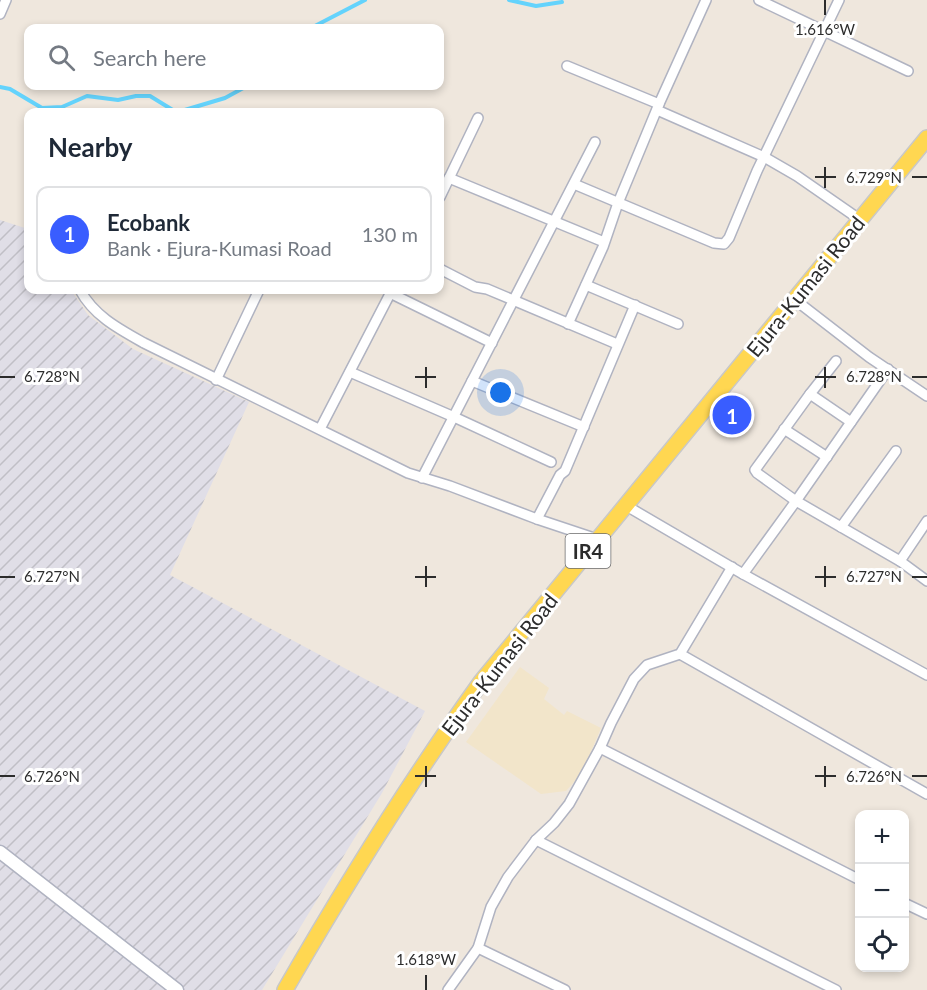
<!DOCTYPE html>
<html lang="en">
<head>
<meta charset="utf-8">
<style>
	:root { --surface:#fff; --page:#f2f2f3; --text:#1f2937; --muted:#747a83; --line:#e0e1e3; --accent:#395dff }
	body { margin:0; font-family:Lato,sans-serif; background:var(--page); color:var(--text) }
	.controls { position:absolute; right:18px; bottom:18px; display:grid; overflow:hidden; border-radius:12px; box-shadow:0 3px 9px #0003 }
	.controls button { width:54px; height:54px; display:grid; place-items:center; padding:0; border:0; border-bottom:2px solid var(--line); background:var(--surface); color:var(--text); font:30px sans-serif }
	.you { position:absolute; left:501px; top:393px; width:21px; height:21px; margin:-15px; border:4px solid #fff; border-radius:50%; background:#1a73e8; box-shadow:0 0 0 9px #1a73e833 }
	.badge { display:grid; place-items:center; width:39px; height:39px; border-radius:50%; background:var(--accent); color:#fff; font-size:20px; font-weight:700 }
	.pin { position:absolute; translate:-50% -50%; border:3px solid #fff; box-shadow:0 2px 6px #0006 }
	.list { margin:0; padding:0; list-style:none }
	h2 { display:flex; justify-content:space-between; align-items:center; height:78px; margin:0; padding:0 24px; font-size:26px }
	h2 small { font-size:20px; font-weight:400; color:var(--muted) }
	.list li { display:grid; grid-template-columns:39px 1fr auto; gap:18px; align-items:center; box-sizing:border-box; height:96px; margin:0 12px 12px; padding:0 12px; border:2px solid var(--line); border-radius:12px }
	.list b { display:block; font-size:22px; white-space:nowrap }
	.list p { margin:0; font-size:20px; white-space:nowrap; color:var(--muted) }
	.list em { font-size:20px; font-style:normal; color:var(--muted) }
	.icon { flex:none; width:33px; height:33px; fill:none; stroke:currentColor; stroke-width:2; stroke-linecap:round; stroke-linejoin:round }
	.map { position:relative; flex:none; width:927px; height:990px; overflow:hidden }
	.search { position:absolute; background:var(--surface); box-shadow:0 3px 9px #0003; left:24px; top:24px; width:420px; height:66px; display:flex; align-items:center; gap:15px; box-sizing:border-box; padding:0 21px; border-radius:12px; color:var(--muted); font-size:22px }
	.panel { position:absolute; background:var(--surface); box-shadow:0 3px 9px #0003; left:24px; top:108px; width:420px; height:186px; border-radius:12px }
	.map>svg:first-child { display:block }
	.industrial { fill:url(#industrial-furrows) }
	.education { fill:#f2e5ca }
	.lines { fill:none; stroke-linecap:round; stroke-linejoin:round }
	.stream { stroke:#64d3fc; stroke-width:4 }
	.minor-casing { stroke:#b0b3c1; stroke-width:12 }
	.tertiary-casing { stroke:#b0b3c1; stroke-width:15 }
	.primary-casing { stroke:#c8c8c8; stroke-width:18 }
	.minor { stroke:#fff; stroke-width:9 }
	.tertiary { stroke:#fff; stroke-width:12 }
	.primary { stroke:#ffd751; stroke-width:15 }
	.ticks { fill:none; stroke:#2c2c2c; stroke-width:2 }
	.labels { text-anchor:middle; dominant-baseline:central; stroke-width:6; stroke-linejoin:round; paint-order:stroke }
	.shield { fill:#fff; stroke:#6b6b6b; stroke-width:1.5 }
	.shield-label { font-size:20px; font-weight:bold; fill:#2c2c2c }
	.street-label { font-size:21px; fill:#2c2c2c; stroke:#fff }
	.ticks-label { font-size:15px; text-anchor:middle; fill:#2c2c2c; stroke:#fff; stroke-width:6; stroke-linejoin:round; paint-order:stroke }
</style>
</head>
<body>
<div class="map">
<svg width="927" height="990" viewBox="0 0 927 990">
	<defs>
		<pattern id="industrial-furrows" width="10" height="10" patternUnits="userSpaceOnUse" patternTransform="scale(1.5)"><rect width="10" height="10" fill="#e0dee7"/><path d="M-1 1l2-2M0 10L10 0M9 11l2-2" fill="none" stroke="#c0bfc6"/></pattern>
	</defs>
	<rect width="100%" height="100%" fill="#efe7dd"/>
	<polygon class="industrial" points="0,220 28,229 28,290 71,290 88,315 133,349 249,402 170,575 425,711 382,793 262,990 0,990"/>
	<polygon class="education" points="520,667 549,688 544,699 564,715 567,711 601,728 582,773 566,791 541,794 466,742"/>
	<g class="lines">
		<g class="stream">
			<polyline points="509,0 536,6 562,2"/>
			<polyline points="311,28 365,0"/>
			<polyline points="0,87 10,89 42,108 62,107 87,96 118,100 136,96 150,96 176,112"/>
			<polyline points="178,112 225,98 247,86"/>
		</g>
		<g class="minor-casing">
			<g id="minor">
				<polyline points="759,0 908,71"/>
				<polyline points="0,14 6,0"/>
				<polyline points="567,66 659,104"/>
				<polyline points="657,110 764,157 797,176 859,219"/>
				<polyline points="449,178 604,242"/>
				<polyline points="574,184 714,243 724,244 729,238 757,171 839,0"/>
				<polyline points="440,197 478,118"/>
				<polyline points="440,269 475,287 487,289 617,344"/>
				<polyline points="586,285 678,324"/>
				<path d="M80,290C94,316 119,329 144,343L408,473L450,486L537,519L597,539"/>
				<polyline points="390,293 492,343"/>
				<polyline points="794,299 869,357 927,396"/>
				<polyline points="568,324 603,247 618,203 659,104 706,0"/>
				<polyline points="836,361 810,394 851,422"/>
				<polyline points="350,372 454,417 551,462"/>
				<polyline points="216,380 259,290"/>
				<polyline points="472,381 584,427"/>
				<polyline points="810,394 755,470 757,473 796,501 888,369"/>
				<polyline points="320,429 392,290"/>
				<polyline points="784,429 827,457"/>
				<polyline points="422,478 595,142"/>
				<polyline points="625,505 743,574 927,675"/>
				<polyline points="537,519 560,475 565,471 635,305"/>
				<polyline points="841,527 896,451"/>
				<polyline points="900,561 927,581"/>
				<polyline points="743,574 796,501 900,561 927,521"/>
				<polyline points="680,654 927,794"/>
				<polyline points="600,748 860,880"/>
				<polyline points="536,840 836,990"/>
				<polyline points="904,903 927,914"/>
				<polyline points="478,948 565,990"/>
				<polyline points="448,990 478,948 491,907 508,877 536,840 554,823 569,804 600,748 611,723 634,679 647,665 680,654 732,567"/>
			</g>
		</g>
		<g class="tertiary-casing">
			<polyline id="tertiary" points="0,852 177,990"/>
		</g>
		<g class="primary-casing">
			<path id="primary" d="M285,990C346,884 410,781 481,682L927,138"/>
		</g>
		<use href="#minor" class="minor"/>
		<use href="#tertiary" class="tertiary"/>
		<use href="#primary" class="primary"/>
	</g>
	<path class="ticks" d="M825,0V15M825,167V188M815,177H836M912,177H927M426,367V388M825,367V388M0,377H15M415,377H436M815,377H836M912,377H927M426,566V587M825,566V587M0,577H15M415,577H436M815,577H836M912,577H927M426,766V787M825,766V787M0,776H15M415,776H436M815,776H836M912,776H927M426,975V990"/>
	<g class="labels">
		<rect class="shield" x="565.5" y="534" width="45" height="34" rx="4.5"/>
		<g class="shield-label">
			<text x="588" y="551">IR4</text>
		</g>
		<g class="street-label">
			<text transform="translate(805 286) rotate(-51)">Ejura-Kumasi Road</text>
			<text transform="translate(499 664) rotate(-52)">Ejura-Kumasi Road</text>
		</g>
	</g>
	<g class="ticks-label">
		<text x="825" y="35">1.616°W</text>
		<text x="874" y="183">6.729°N</text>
		<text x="52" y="382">6.728°N</text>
		<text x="874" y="382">6.728°N</text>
		<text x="52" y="582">6.727°N</text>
		<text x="874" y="582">6.727°N</text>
		<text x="52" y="782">6.726°N</text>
		<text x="874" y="782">6.726°N</text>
		<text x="426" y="965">1.618°W</text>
	</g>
</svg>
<div class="controls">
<button>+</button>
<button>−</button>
<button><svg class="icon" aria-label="locate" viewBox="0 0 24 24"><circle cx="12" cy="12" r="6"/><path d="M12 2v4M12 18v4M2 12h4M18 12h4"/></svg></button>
</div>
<div class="you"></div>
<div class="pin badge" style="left:732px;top:415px">1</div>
<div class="search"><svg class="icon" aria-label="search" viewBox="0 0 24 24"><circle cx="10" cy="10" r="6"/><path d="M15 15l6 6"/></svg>Search here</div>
<section class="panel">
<h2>Nearby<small></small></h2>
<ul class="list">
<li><span class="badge">1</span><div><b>Ecobank</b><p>Bank · Ejura-Kumasi Road</p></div><em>130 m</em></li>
</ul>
</section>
</div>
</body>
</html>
